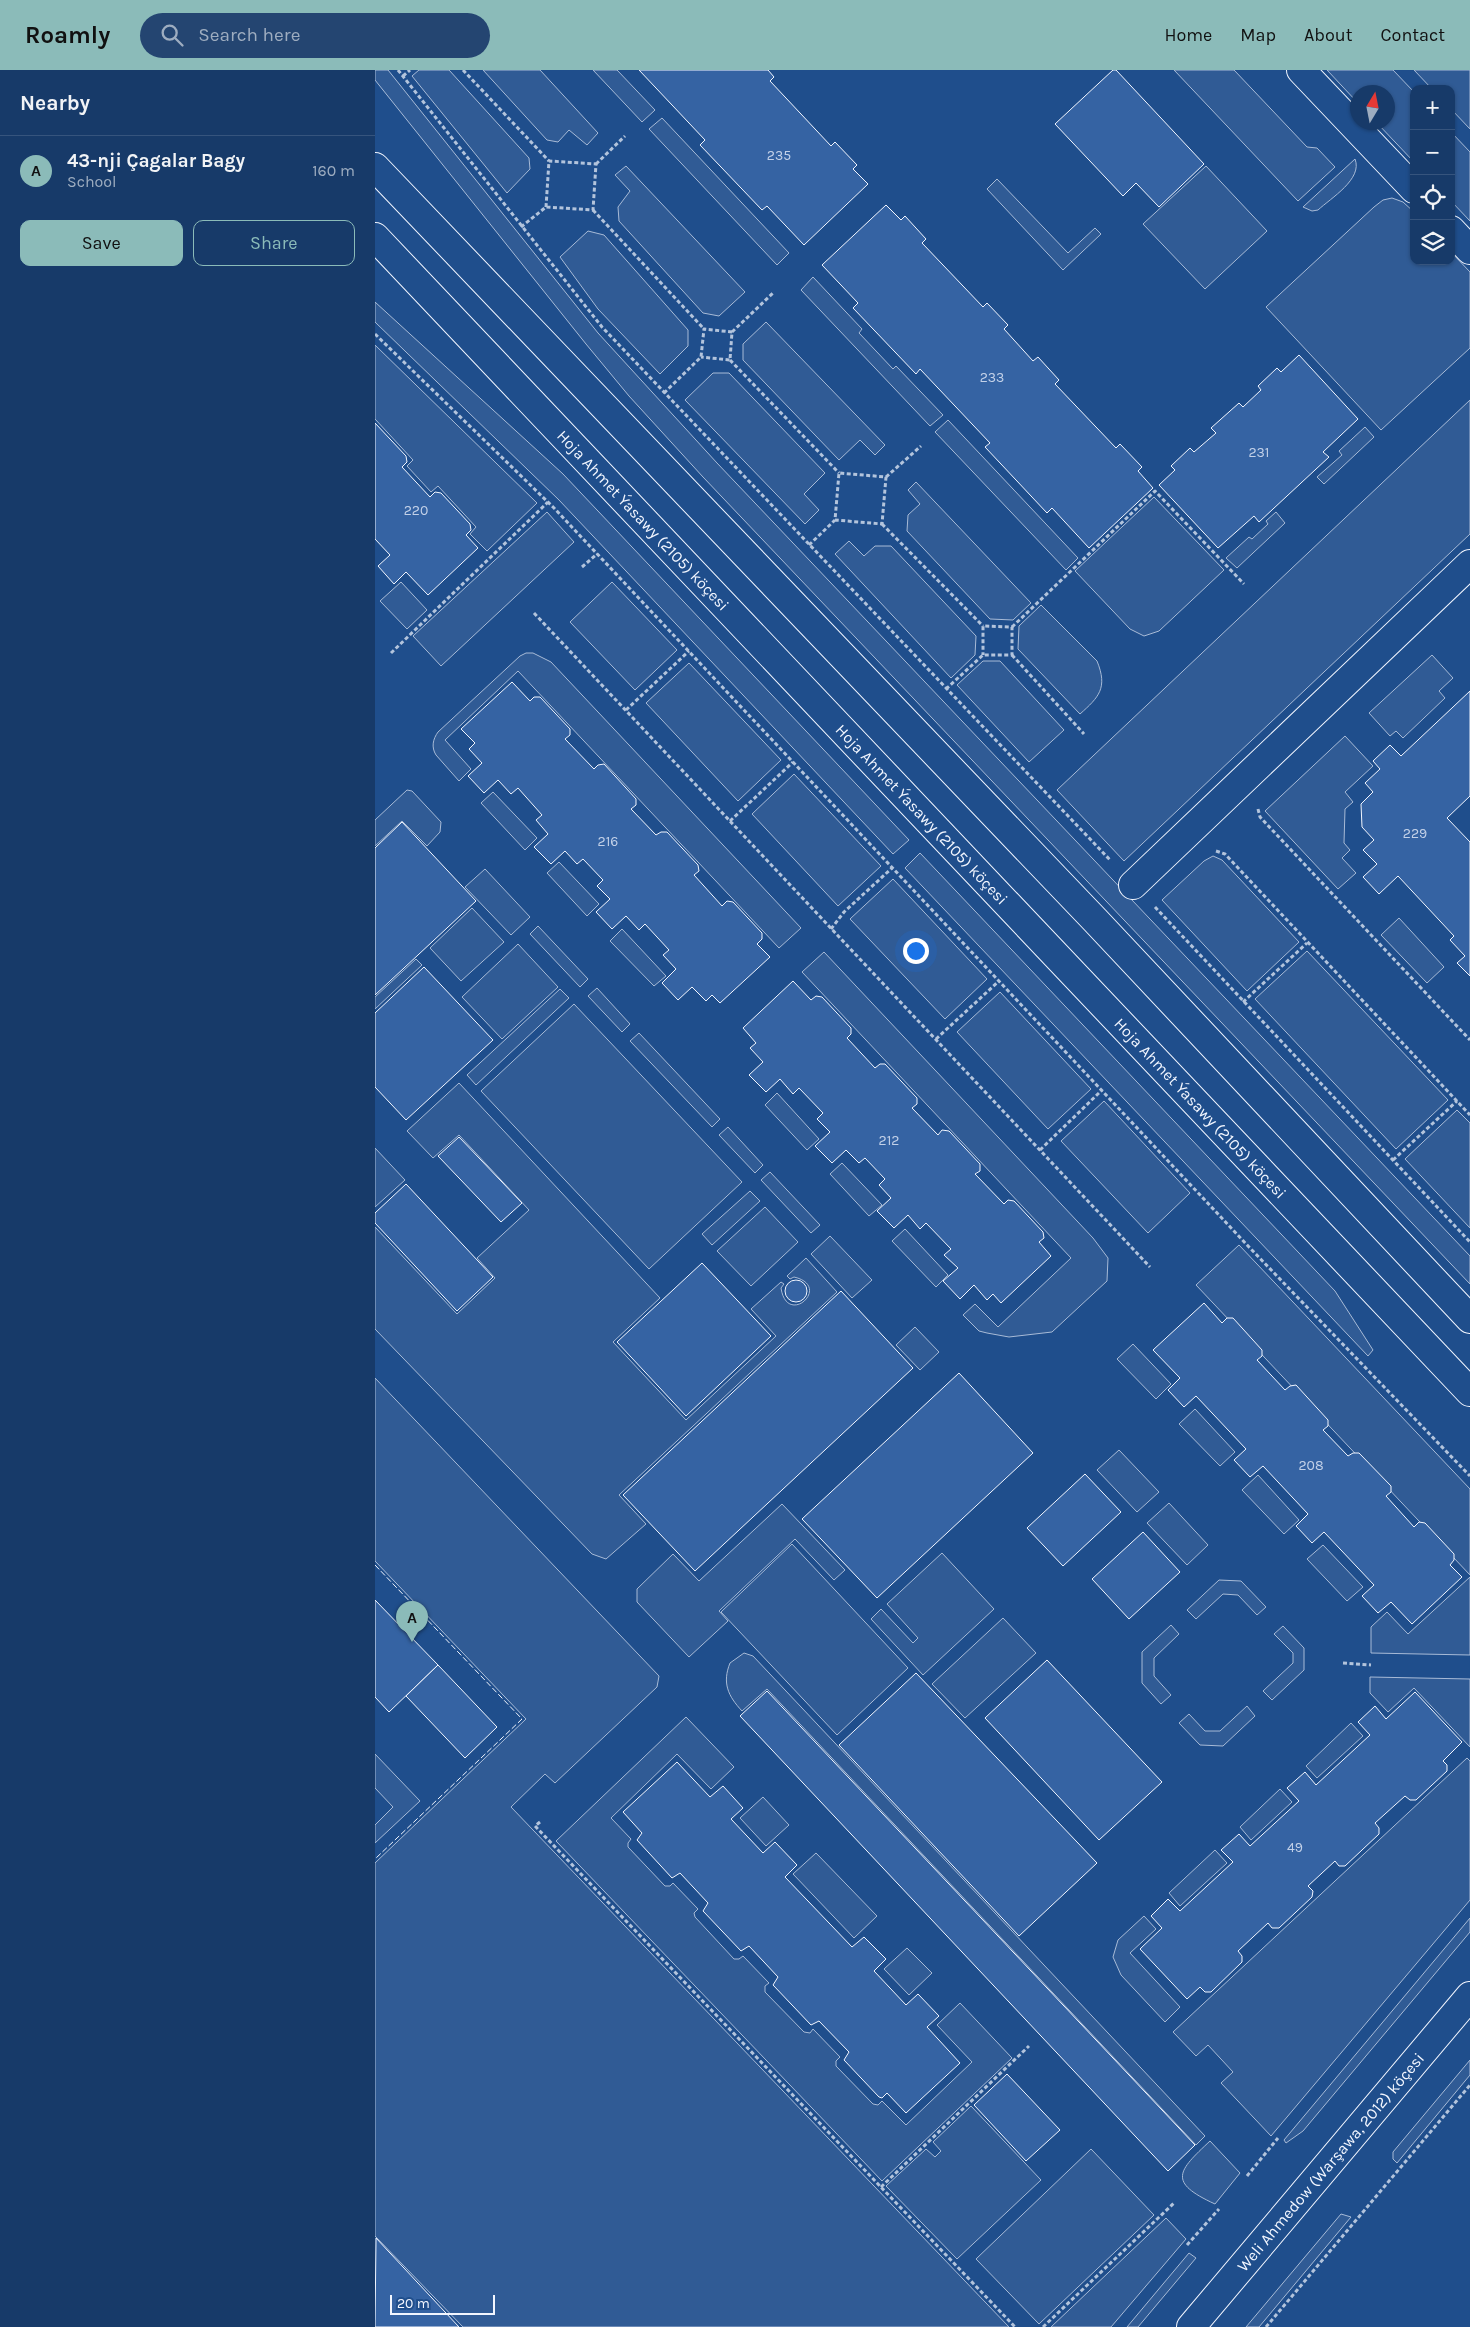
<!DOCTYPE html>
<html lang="en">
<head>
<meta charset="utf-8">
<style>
	:root { --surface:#173a69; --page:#244571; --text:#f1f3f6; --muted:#9eadc0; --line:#36547d; --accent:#8bbbb9 }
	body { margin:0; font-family:Karla,sans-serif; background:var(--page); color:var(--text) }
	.controls { position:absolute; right:15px; top:15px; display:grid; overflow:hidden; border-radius:10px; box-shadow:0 1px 4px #0004 }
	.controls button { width:45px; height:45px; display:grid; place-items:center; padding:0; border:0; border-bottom:1px solid var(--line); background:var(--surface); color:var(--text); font:25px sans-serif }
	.compass { position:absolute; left:975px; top:15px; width:45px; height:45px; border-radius:50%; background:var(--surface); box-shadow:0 1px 4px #0004; rotate:10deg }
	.scale { position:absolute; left:15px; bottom:12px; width:105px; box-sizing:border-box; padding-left:5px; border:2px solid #f2f6ff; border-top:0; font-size:14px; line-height:18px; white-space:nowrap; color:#f2f6ff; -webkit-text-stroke:4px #1f4e8c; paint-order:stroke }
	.you { position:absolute; left:540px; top:880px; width:18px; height:18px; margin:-12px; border:4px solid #fff; border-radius:50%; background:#1a73e8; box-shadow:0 0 0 8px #1a73e833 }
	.badge { display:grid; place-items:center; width:32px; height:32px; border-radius:50%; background:var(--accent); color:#111; font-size:16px; font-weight:700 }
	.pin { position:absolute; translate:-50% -41px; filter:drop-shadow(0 1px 2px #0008) }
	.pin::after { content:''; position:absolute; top:26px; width:18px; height:15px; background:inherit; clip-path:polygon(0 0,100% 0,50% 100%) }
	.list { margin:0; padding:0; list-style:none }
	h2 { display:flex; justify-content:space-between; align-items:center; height:65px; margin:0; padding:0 20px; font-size:21px }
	h2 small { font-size:16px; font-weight:400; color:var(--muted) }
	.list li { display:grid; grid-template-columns:32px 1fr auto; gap:15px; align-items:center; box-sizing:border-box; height:70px; padding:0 20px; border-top:1px solid var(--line) }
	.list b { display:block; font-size:19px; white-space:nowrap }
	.list p { margin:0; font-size:16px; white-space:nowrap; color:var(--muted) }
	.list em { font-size:16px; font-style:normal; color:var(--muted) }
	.actions { display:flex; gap:10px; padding:15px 20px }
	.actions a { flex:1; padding:11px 0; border:1px solid var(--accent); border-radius:10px; text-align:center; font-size:18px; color:var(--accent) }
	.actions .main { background:var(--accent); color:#111 }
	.icon { flex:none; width:28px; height:28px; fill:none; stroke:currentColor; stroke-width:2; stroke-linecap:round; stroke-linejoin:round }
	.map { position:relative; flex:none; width:1095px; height:2257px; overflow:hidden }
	header { display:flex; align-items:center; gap:30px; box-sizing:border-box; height:70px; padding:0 25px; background:var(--accent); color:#111 }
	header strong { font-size:24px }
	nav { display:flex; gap:28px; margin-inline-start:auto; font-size:18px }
	.search { width:350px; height:45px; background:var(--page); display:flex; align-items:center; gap:12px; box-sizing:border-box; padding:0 18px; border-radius:28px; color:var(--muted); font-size:19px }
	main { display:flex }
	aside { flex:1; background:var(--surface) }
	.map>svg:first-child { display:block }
	.green { fill:#305b95; stroke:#a8bbd7 }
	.building { fill:#3563a3; stroke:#f2f6ff }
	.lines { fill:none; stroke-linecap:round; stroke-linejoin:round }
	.minor-casing { stroke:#f2f6ff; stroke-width:30 }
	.major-casing { stroke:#f2f6ff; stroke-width:30 }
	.path { stroke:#b3c4dc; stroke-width:3; stroke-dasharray:4 2.5; stroke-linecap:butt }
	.minor { stroke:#1f4e8c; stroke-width:28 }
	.major { stroke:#1f4e8c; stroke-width:28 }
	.fence { stroke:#f2f6ff; stroke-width:1; stroke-dasharray:6 2.5; stroke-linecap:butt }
	.labels { text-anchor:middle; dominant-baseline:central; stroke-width:4; stroke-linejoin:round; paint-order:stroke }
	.number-label { font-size:14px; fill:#c3d1e8 }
	.street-label { font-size:16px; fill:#f2f6ff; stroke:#1f4e8c }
</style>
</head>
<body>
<header>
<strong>Roamly</strong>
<div class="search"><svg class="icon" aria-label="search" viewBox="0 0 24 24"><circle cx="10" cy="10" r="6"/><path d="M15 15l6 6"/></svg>Search here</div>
<nav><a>Home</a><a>Map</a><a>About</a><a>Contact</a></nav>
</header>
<main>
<aside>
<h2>Nearby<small></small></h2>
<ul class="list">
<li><span class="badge">A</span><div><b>43-nji Çagalar Bagy</b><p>School</p></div><em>160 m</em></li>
</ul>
<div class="actions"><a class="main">Save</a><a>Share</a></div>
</aside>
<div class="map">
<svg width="1095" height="2257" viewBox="0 0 1095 2257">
	<rect width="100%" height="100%" fill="#1f4e8c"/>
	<g class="green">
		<polygon points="0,0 13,0 223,263 342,393 1095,1186 1095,1214 328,407 254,326 211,274 0,10"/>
		<polygon points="44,0 74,0 154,88 155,99 132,123 37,6"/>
		<polygon points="108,0 165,0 223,63 212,75 194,60 183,72 172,70"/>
		<polygon points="218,0 242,0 280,40 267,52"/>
		<polygon points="799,0 859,0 932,77 942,78 960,97 923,131"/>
		<polygon points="952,0 1018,0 1039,22 1039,92 1002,53 1012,52 1012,22 982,22 982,32"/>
		<polygon points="1039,0 1095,0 1095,59 1076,39 1076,19 1057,19"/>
		<polygon points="287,48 414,183 402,195 274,59"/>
		<polygon points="1076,62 1095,82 1095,151 1076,131"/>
		<path d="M980,89C988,109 956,128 943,140L937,141L928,137Z"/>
		<polygon points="251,96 370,222 344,246 328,243 244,151 243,137 255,121 240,105"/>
		<polygon points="831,96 892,161 830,219 768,154"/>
		<polygon points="622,109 693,183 720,158 726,164 688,200 612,119"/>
		<polygon points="1017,128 1028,132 1039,142 1039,191 1076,191 1076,182 1095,202 1095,278 1006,360 891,237 999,137 1008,130"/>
		<polygon points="213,161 229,165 313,260 313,276 285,304 223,239 185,187"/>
		<polygon points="438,207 487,259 484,263 518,299 521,296 568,345 555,356 426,220"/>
		<polygon points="0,232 188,404 534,770 518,784 184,430 0,252"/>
		<polygon points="391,252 510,375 500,385 485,370 464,390 368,290 368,274"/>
		<polygon points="0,275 162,433 112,481 95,464 101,457 63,416 56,422 32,396 38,390 0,349"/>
		<polygon points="338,303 354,303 450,403 429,424 444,440 430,454 310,330"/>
		<polygon points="1095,330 1095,464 749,791 682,720"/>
		<polygon points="573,350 703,488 691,500 560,362"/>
		<polygon points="990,357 999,367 949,414 942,407 967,385 964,381"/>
		<polygon points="541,412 656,533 638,550 615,549 532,461 533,445 545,434 533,420"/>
		<polygon points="779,427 849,500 784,561 769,566 755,559 700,501"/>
		<polygon points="172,442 199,472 66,596 38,566"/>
		<polygon points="901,442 910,453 862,498 851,488 874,467 877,469 893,454 891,451"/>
		<polygon points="474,471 489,486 500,476 516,476 601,566 600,585 576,608 460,484"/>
		<polygon points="26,512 52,540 32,559 5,531"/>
		<polygon points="237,512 302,580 260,620 195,552"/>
		<path d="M666,535L722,591C733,618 724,627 705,644L643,579L644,556Z"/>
		<path d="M151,583H158L176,592L426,858L404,878L143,601L70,670L96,699L84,711L61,685C56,677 58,669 63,662L145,586Z"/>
		<polygon points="1057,585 1078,608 1064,621 1070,628 1028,668 1021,661 1015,666 994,643"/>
		<polygon points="608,591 625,591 689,660 654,692 582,615"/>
		<polygon points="314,593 406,690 363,731 271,633"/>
		<polygon points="970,666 998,696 970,722 978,732 970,739 969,773 975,780 967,788 981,803 963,819 890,741"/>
		<polygon points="419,704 506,796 463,836 377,744"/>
		<polygon points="32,720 37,721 66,752 65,762 52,776 27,751 0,776 0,750"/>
		<polygon points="118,722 162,768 150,780 106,733"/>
		<polygon points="545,783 960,1221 998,1280 993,1286 530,798"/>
		<polygon points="838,786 847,790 924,872 872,921 787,830 829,791"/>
		<polygon points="184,792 224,834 212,846 172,803"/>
		<polygon points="110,799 155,847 136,865 90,817"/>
		<polygon points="518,809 612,909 570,949 475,849"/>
		<polygon points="97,838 129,872 86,911 55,878"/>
		<polygon points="1024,848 1069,897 1052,913 1006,865"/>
		<polygon points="163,856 213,909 205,917 155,864"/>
		<polygon points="247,859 291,906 279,916 235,871"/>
		<polygon points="143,874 183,917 127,969 87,927"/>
		<polygon points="932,881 1073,1030 1021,1079 880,929"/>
		<polygon points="449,882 718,1168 733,1188 732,1211 677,1262 634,1267 612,1263 604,1261 588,1245 600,1234 623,1257 696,1188 427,902"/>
		<polygon points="41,889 47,895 0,939 0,927"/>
		<polygon points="222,918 255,954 247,962 213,926"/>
		<polygon points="185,919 194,928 101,1015 92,1005"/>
		<polygon points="625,922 716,1019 673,1059 582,962"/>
		<polygon points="199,934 367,1112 274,1199 106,1021"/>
		<polygon points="264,963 345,1049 337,1057 255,971"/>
		<path d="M84,1013L285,1228L238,1272L311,1350L401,1266L376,1239L406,1212L409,1214L406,1218C412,1258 458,1216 419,1207L415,1209L412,1206L431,1188L462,1222L244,1425L271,1454L231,1489L217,1484L0,1259V1157L82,1244L120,1208L102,1188L154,1140L84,1065L58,1088L32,1061Z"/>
		<polygon points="402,1023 444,1069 432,1080 390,1035"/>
		<polygon points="729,1031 815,1123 773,1163 686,1071"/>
		<polygon points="1082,1040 1095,1053 1095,1158 1030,1089"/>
		<polygon points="353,1057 388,1095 380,1103 344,1065"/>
		<polygon points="0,1078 30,1110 0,1137"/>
		<polygon points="467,1093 507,1135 494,1146 455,1104"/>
		<polygon points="395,1102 445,1155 436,1163 386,1110"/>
		<polygon points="375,1121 385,1131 337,1175 327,1164"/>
		<polygon points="390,1137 423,1172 376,1216 342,1181"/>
		<polygon points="530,1159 573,1205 561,1217 517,1171"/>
		<polygon points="455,1166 497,1210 477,1228 436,1184"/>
		<polygon points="864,1175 1095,1419 1095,1505 821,1215"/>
		<polygon points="540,1257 564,1282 545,1300 521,1275"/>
		<polygon points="758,1274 796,1314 781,1329 742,1289"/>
		<polygon points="0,1308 284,1606 282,1617 180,1713 170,1704 136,1737 634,2257 88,2257 0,2166 0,1793 151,1649 0,1491"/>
		<polygon points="820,1339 860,1382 845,1396 804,1354"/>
		<polygon points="744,1380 784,1422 762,1442 722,1400"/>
		<polygon points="883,1405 924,1450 909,1464 867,1420"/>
		<polygon points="794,1433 833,1475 812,1495 772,1453"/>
		<polygon points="407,1434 470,1500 459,1510 420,1469 344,1541 353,1551 314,1587 262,1532 262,1519 298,1484 324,1511"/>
		<polygon points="417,1474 533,1598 462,1665 346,1542"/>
		<polygon points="948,1475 988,1517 972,1531 932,1489"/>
		<polygon points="567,1483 619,1539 548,1605 496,1549 506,1539 538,1573 543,1568 512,1534"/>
		<polygon points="1095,1507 1095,1585 996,1583 996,1557 1012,1542 1033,1564"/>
		<polygon points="844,1510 866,1511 891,1537 882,1545 863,1525 848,1524 821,1549 812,1540"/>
		<polygon points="628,1548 661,1583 590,1648 557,1614"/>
		<polygon points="796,1555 804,1564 779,1588 779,1606 796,1625 786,1634 767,1613 767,1582"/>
		<polygon points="908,1556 929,1578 929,1600 897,1630 888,1621 918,1593 918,1583 899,1564"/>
		<path d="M369,1583L378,1586L830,2066L821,2075L392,1619L367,1641C353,1626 347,1613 355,1593Z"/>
		<polygon points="995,1607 1095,1609 1095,1677 1039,1618 1013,1642 995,1623"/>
		<polygon points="872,1636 880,1646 848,1676 825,1675 804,1653 814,1644 830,1661 845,1661"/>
		<polygon points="311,1647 359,1697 336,1719 302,1684 236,1748 256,1769 253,1773 253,1777 290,1816 295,1816 298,1813 323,1839 319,1843 320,1847 359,1889 364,1889 368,1886 394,1913 390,1916 390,1922 429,1962 435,1963 438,1959 465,1987 461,1991 461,1996 498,2034 503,2035 507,2031 531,2055 597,1992 562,1955 585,1933 637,1988 507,2111 181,1771"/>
		<polygon points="976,1653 988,1666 942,1708 931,1696"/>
		<polygon points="0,1684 45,1731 0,1773 0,1755 18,1737 0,1718"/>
		<polygon points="1092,1688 1095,1691 1095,1830 896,2066 846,2013 858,2002 833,1975 821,1986 798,1962"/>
		<polygon points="905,1719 917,1732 876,1770 865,1757"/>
		<polygon points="388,1727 414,1755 391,1776 365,1748"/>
		<polygon points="840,1780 852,1793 805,1836 794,1823"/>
		<polygon points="441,1783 502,1846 479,1868 418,1804"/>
		<polygon points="769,1846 781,1859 755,1883 805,1937 790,1952 746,1905 738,1887 743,1870"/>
		<polygon points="1095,1848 1095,1862 928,2061 911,2073 909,2070"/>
		<polygon points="532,1878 557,1903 534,1925 509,1899"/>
		<polygon points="1095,1990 1095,2005 1022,2093 1018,2089 1018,2082"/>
		<polygon points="596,2036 666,2110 582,2189 511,2116 551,2079 560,2087 566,2081 558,2072"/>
		<path d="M835,2071L865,2103L840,2134C792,2112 803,2101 835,2071Z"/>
		<polygon points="716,2079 779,2145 664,2254 601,2189"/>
		<polygon points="966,2144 976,2147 884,2257 871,2257"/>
		<polygon points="791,2148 811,2169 736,2257 676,2257"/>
		<polygon points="814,2183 821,2188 763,2257 752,2257"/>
	</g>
	<g class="building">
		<polygon points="264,0 393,0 399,7 395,11 456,76 460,72 482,95 478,99 493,114 429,175 392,136 387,140 325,75 330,70"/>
		<polygon points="738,0 741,0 829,94 784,137 761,113 748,126 680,54"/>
		<polygon points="511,135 526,150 530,146 551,169 547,173 608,237 612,233 633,255 629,259 658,291 663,287 684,310 680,314 741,378 745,374 767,397 763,401 778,418 714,478 677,438 672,443 610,377 615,373 545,299 541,304 478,238 483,233 447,195"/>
		<polygon points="924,285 983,349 948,382 954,387 884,452 879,446 843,478 784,415 800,400 796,396 815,378 819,382 841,363 836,358 864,333 868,337 886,320 883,316 902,298 906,302"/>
		<polygon points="0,353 31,386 32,392 27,397 55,427 60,422 66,423 95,454 96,460 91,465 103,478 53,525 31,502 19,514 3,496 15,485 0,469"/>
		<polygon points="137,612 155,631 159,627 165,627 195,659 195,665 190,669 219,699 223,695 229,694 261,729 261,735 256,739 281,765 286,762 292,762 323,795 324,801 319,805 347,836 352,831 358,832 387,863 387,869 382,874 395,887 345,933 337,925 331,931 317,917 303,930 287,913 301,899 288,885 294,880 270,854 264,860 251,846 237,859 221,842 235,829 222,816 228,810 208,789 202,794 190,781 176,794 159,777 173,764 161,750 167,745 143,718 136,724 123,710 109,723 93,706 107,693 94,679 100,673 86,659"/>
		<polygon points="1095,621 1095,726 1072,748 1095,772 1095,906 1082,893 1090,886 1075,870 1079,866 1023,806 1004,824 988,807 1002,794 988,780 999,770 987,757 986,734 998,722 990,713 1005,699 998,691 1015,675 1026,686"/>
		<polygon points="27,752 101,831 0,925 0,778"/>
		<polygon points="49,897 118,970 31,1050 0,1017 0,943"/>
		<polygon points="418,911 436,930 441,926 447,927 476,958 476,964 472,968 500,998 505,994 510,994 542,1028 542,1034 537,1038 563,1065 567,1060 574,1061 605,1094 605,1101 600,1104 629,1134 633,1130 639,1131 668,1162 669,1168 664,1172 676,1186 626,1233 618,1224 612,1230 599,1215 585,1229 568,1211 583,1198 569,1185 576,1179 551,1153 545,1159 533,1145 519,1158 502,1141 516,1128 504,1115 510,1109 490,1088 484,1093 471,1080 457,1093 440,1076 455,1062 442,1049 448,1043 424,1018 418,1024 405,1009 391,1022 374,1005 388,992 375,978 381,973 368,958"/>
		<polygon points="84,1067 147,1133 126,1152 63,1086"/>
		<polygon points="31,1114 118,1207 82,1241 0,1153 0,1143"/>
		<polygon points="327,1193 396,1266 311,1346 242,1272"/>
		<circle cx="421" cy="1221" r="11"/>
		<polygon points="466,1221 538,1298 320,1501 248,1425"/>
		<polygon points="829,1233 847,1253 852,1248 858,1248 887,1280 887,1286 882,1290 910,1320 915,1316 921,1315 953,1350 953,1356 948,1360 973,1386 978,1383 984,1383 1016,1416 1016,1422 1011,1426 1039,1457 1044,1452 1050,1453 1079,1484 1079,1490 1075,1495 1087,1507 1037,1554 1016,1532 1003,1543 987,1526 999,1515 949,1462 937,1473 921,1456 933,1444 888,1396 875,1407 859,1390 871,1379 821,1326 809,1337 793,1320 805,1308 778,1280"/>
		<polygon points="584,1303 658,1383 502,1528 427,1449"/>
		<polygon points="710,1404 746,1442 688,1496 652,1458"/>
		<polygon points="768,1462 805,1502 754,1549 717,1509"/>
		<polygon points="0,1530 63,1595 14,1642 0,1627"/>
		<polygon points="672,1590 787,1712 724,1770 610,1648"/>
		<polygon points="63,1595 122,1657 90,1688 31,1626"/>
		<polygon points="541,1603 722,1793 644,1866 464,1675"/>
		<polygon points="392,1621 820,2075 793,2101 365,1646"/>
		<polygon points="1040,1622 1087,1672 1068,1691 1072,1695 1072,1701 1041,1730 1035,1730 1030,1726 1000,1753 1004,1758 1004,1764 970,1796 964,1796 960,1791 933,1816 938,1821 937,1827 904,1858 897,1858 893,1853 863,1881 867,1886 867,1892 836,1922 830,1922 825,1917 812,1929 765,1879 787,1858 776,1846 793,1829 805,1841 858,1792 846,1780 864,1764 875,1776 924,1731 912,1718 930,1702 941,1715 995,1665 983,1652 1000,1636 1011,1649"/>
		<polygon points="302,1692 335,1727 348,1716 368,1738 356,1749 388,1783 400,1772 422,1795 410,1807 477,1877 489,1867 511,1889 499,1901 531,1935 543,1924 564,1946 552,1957 585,1993 531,2043 512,2023 507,2028 504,2027 469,1990 474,1982 444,1951 436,1955 398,1915 403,1907 374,1876 366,1881 328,1841 333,1833 305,1803 297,1808 262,1770 267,1763 248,1742"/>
		<polygon points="632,2004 685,2060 651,2091 599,2035"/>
		<polygon points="1,2168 84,2257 0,2257"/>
	</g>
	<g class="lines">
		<g class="minor-casing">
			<g id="minor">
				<polyline points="926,0 1039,119"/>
				<polyline points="1076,160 1095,180"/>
				<polyline points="758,815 1095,494"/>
				<path id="s1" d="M816,2257L1095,1926"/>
			</g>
		</g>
		<g class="major-casing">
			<g id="major">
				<polyline points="0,97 720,850 1095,1249"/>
				<path id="s2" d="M0,167L1095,1322"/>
			</g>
		</g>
		<g class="path">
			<polyline points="23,0 227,257 736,791"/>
			<polyline points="88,0 174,91"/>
			<polyline points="28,6 35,0"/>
			<polyline points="221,94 250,66"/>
			<polyline points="218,140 329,259"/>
			<polyline points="146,157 171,137 218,140 221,94 174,91 171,137"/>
			<polyline points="357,262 398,223"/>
			<polyline points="0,264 179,438 874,1177 1095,1406"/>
			<polyline points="355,290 464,403"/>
			<polyline points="289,323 326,287 329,259 357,262 355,290 326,287"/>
			<polyline points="511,407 546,376"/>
			<polyline points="507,454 608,556"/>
			<polyline points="434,475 460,450 464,403 511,407 507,454 460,450"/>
			<polyline points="207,497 222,484"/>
			<polyline points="159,543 775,1197"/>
			<polyline points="637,557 780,421 869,514"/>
			<polyline points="16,583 173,432"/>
			<polyline points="637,585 709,664"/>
			<polyline points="571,619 608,585 637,585 637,557 608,556 608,585"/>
			<polyline points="251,640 314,581"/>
			<polyline points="883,739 885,747 1095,970"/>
			<polyline points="355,751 418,692"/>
			<polyline points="841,781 850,784 1095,1045"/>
			<polyline points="780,837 1095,1172"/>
			<polyline points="456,859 469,842 517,798"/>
			<polyline points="868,932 932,873"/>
			<polyline points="561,969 624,911"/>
			<polyline points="665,1080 727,1020"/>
			<polyline points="1018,1090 1082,1031"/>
			<polyline points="968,1593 996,1595"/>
			<polyline points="165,1752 160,1756 640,2257"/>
			<polyline points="872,2106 903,2068"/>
			<polyline points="506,2117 654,1976"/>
			<polyline points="812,2175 844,2139"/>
			<polyline points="668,2257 799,2133"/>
			<polyline points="891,2257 1095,2015"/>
		</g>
		<use href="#minor" class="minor"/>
		<use href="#major" class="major"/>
		<polyline class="fence" points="0,1495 147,1649 0,1789"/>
	</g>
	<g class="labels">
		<g class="number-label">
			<text x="404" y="85">235</text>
			<text x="617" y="307">233</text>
			<text x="884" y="382">231</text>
			<text x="41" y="440">220</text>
			<text x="1040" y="763">229</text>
			<text x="233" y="771">216</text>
			<text x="514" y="1070">212</text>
			<text x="936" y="1395">208</text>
			<text x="920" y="1777">49</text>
		</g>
		<g class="street-label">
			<text stroke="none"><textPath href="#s2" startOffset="390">Hoja Ahmet Ýasawy (2105) köçesi</textPath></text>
			<text stroke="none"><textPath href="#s2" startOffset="795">Hoja Ahmet Ýasawy (2105) köçesi</textPath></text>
			<text stroke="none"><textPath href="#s2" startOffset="1200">Hoja Ahmet Ýasawy (2105) köçesi</textPath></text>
			<text stroke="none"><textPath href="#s1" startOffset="216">Weli Ahmedow (Warşawa, 2012) köçesi</textPath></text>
		</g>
	</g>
</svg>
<div class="controls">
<button>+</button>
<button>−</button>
<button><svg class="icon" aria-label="locate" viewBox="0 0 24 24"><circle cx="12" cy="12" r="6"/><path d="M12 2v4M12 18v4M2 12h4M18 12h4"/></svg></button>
<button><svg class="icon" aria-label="layers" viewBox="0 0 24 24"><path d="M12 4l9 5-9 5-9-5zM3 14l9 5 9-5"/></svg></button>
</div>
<svg class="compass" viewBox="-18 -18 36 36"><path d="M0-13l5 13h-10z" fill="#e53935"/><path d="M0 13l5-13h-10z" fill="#9eadc0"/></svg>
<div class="scale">20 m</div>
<div class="you"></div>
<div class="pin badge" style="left:37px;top:1572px">A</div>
</div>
</main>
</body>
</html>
